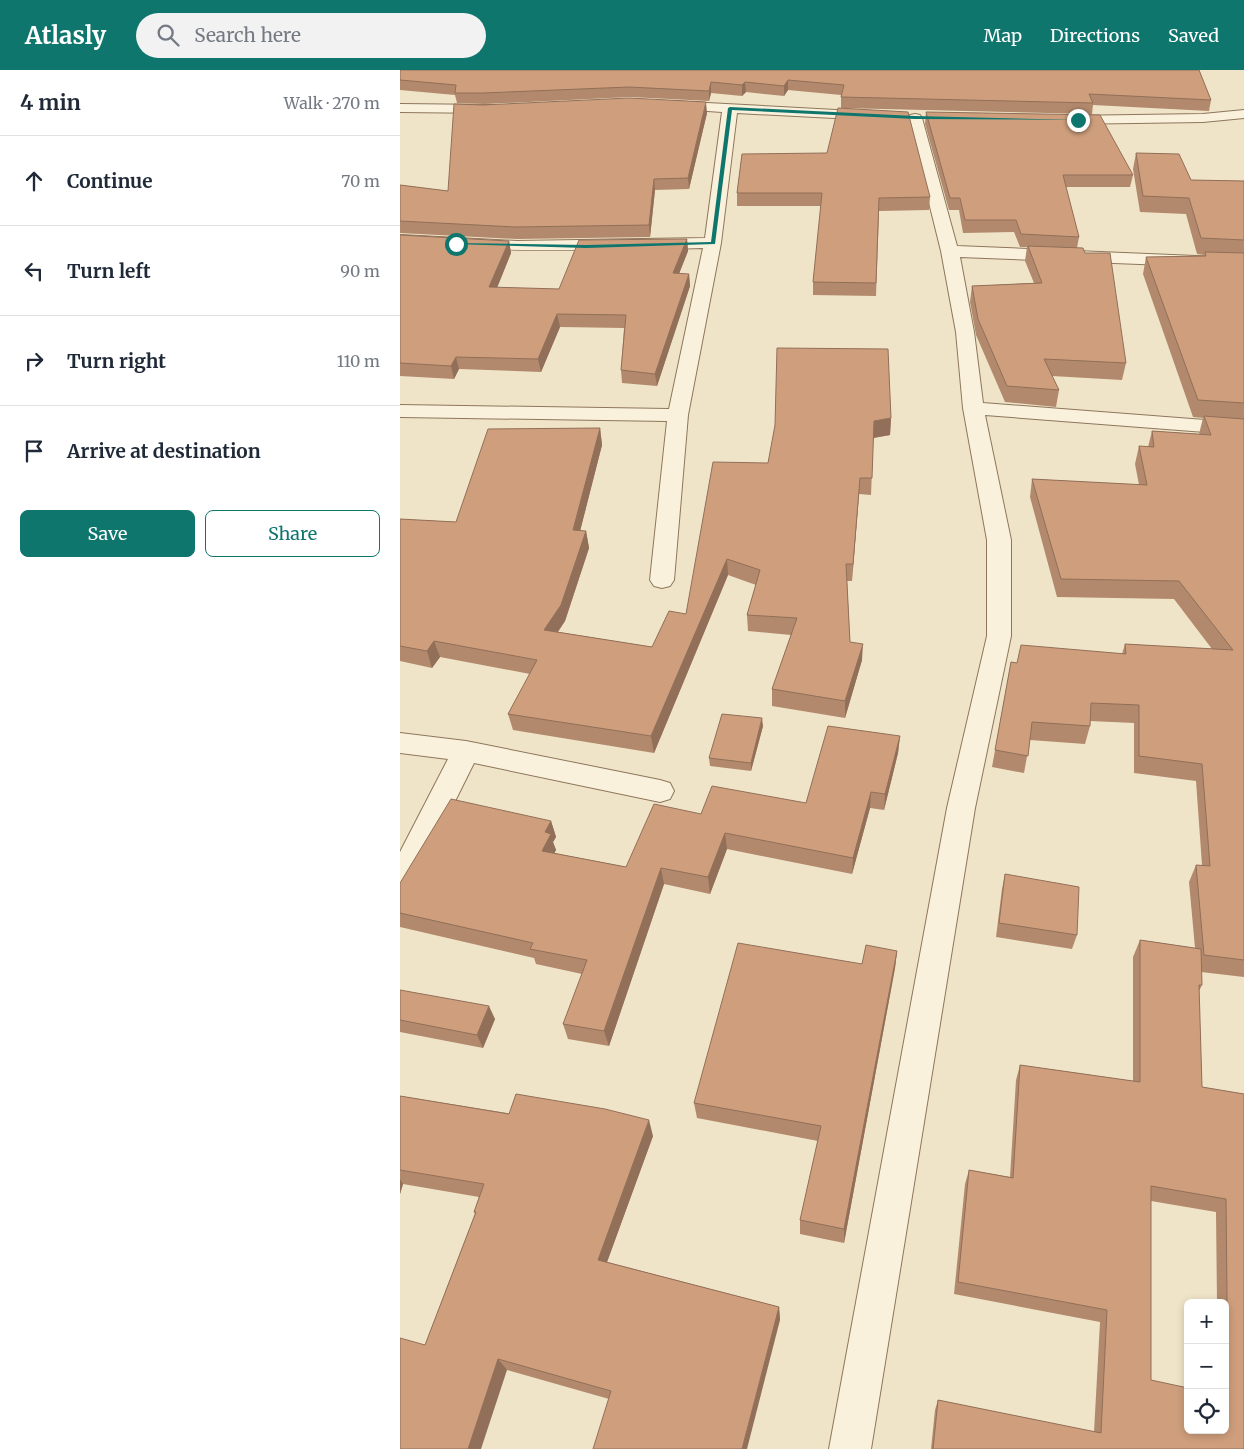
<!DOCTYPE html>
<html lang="en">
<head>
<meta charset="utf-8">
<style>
	:root { --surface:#fff; --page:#f2f2f3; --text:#1f2937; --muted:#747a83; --line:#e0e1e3; --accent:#0f766e }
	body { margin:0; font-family:Merriweather,serif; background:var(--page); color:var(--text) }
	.controls { position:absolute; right:15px; bottom:15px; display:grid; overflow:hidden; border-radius:8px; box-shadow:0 2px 8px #0003 }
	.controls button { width:45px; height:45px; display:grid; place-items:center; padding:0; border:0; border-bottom:1px solid var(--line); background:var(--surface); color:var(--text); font:25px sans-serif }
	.stop { position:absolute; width:15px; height:15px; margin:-11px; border:4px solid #0f766e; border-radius:50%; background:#fff }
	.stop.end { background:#0f766e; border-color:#fff; box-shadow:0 1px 5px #0008 }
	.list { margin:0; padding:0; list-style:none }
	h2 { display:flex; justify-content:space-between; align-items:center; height:65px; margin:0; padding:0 20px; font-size:21px }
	h2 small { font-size:16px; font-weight:400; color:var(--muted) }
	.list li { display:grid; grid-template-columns:32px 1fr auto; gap:15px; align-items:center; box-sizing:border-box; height:90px; padding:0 20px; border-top:1px solid var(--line) }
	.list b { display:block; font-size:19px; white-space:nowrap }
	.list em { font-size:16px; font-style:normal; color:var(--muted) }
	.actions { display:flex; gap:10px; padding:15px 20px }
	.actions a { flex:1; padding:11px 0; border:1px solid var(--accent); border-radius:8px; text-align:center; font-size:18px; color:var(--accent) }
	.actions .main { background:var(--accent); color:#fff }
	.icon { flex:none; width:28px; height:28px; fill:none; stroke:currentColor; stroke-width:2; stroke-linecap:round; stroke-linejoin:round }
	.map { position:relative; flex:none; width:844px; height:1379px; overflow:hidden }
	header { display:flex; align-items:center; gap:30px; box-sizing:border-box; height:70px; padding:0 25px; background:var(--accent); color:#fff }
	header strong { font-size:24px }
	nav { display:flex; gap:28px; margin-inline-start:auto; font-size:18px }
	.search { width:350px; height:45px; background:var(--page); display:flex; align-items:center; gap:12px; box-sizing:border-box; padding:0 18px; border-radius:28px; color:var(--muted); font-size:19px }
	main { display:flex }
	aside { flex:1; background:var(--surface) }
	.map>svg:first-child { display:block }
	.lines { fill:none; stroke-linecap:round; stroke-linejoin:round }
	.minor-casing { stroke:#8d765c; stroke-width:2 }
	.minor { fill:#faf1dc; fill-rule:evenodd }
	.wall { fill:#b2896c; fill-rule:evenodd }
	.shaded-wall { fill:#916f58 }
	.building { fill:#cf9f7d; stroke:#916f58; fill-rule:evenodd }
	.route { fill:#0f766e }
</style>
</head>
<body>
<header>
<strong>Atlasly</strong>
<div class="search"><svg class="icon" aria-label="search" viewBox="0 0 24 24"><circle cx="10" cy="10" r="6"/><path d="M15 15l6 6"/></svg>Search here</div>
<nav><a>Map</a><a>Directions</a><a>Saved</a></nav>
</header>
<main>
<aside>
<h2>4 min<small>Walk · 270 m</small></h2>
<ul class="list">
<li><svg class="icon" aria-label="ahead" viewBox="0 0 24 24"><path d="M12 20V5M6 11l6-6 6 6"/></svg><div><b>Continue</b></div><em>70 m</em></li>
<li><svg class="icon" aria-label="left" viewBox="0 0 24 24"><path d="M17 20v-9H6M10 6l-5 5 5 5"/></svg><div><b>Turn left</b></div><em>90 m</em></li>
<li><svg class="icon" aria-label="right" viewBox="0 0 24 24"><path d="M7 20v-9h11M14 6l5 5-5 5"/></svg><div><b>Turn right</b></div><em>110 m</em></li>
<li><svg class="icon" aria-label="arrive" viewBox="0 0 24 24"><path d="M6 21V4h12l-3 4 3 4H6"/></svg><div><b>Arrive at destination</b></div></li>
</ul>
<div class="actions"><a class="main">Save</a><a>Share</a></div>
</aside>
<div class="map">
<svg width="844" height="1379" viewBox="0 0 844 1379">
	<rect width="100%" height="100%" fill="#f0e4c8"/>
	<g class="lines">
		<g class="minor-casing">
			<g id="minor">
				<path d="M269,31L473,42L478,43L480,46L478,49L473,50L337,43L321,173L288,345L274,510L270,516L262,518L254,516L250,510L267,351L0,347V335L269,339L303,178C202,181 101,182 0,175V165L117,171L305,168L322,42L264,38L262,35L264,32Z"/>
				<polygon points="0,34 91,35 96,36 98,39 96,42 91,43 0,42"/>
				<polygon points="844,40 844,48 803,52 666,54 661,53 659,50 661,47 666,46 803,44"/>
				<polygon points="515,44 520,45 522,48 557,176 844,188 844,198 560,187 574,262 583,333 844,353 844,365 585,345 611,470 611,566 575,738 471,1379 429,1379 547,738 587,566 587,470 563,338 556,262 541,181 508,48 510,45"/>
				<polygon points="0,663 66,671 260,710 270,713 274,721 270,729 260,732 74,693 11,820 0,823 0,782 48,689 0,683"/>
			</g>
		</g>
		<use href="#minor" class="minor"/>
	</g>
	<g class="wall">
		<polygon points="0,0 799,0 811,30 809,41 693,35 692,44 441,38 441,25 388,20 384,26 346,22 342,26 311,23 309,31 230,27 85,34 57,33 55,25 0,20"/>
		<polygon points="526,42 733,105 730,117 666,117 679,167 677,178 685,183 726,293 722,310 652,306 659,320 656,337 605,332 576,265 570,232 572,216 634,213 625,191 627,177 620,177 614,162 563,163 559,140 549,140 525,54"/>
		<polygon points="307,43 289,119 255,120 250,167 117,169 0,163 0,115 48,121"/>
		<path d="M736,83L791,110L844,111V907L801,902L802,915L799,921L802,1017L844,1024V1379H531L535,1340L538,1330L694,1362L700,1252L554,1224L565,1114L569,1100L610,1107L616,1010L620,995L733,1011V887L740,870L795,878L789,812L796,795H802L796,711L734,703V653L690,651V656L685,674L630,670L624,703L592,697L611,592L617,593L722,584L725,574L812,579L774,529L657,527L630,427L632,409L739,415L735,394L739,376L748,377L752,361L799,364L803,348L793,347L743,204L746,187L804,186V185L797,184L786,144L740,142L733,99ZM751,1131L816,1142L817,1233H825V1360L751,1310Z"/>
		<polygon points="342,84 530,127 529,140 479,141 476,226 413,225 413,212 421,136 337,136 337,123"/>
		<polygon points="0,165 109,171 111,183 97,218 159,219 287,169 288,181 279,204 289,204 290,216 257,316 222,313 221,300 224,258 160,257 141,302 59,299 54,309 0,306"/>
		<polygon points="491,348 490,365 473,368 471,425 459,424 452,511 447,511 450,572 462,590 445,648 372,636 372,619 391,565 348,561 347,545 356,515 328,505 254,683 113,660 108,644 130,604 40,587 32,598 0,591 0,449 56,452 200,358 202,375 180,461 186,461 189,478 165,551 158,562 252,577 286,544 368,393"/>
		<polygon points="363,656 351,701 310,696 309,688"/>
		<polygon points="500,666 498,683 484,740 470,738 452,804 327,779 310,824 264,814 209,976 168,969 163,954 182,904 136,894 134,888 0,857 0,813 151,751 156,767 153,772 156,780 154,783 226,797 301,744 406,733"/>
		<polygon points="605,804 677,865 672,879 596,867 602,819"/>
		<polygon points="497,881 495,898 444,1173 400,1164 400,1150 418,1071 297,1048 294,1033 462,894"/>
		<polygon points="0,920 95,949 83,978 0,962"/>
		<polygon points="0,1026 253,1066 207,1192 379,1237 380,1250 209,1329 107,1300 25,1275 75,1144 74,1142 79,1127 3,1114 0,1124"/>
	</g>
	<g class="shaded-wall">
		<polygon points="388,10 388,20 384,26 384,16"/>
		<polygon points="311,12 311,23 309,31 309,21"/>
		<polygon points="345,12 346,22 342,26 342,15"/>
		<polygon points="306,32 307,43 289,119 288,108"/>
		<polygon points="254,109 255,120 250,167 249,155"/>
		<polygon points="287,169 288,181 274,216 273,203"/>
		<polygon points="109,171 111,183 92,230 89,217"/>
		<polygon points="289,204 290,216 257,316 255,304"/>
		<polygon points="157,244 160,257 141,302 138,289"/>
		<polygon points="56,287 59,299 54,309 51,296"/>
		<polygon points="491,348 490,365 473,368 471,425 474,351"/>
		<polygon points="200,358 202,375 176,477 173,460"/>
		<polygon points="460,408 459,424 452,511 453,494"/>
		<polygon points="186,461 189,478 165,551 148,576 144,560"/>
		<polygon points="327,489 328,505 254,683 251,666"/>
		<polygon points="34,571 40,587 32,598 27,581"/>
		<polygon points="463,574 462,590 445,648 445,631"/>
		<polygon points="362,648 363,656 351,701 351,693"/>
		<polygon points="500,666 498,683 484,740 485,724"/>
		<polygon points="471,722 470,738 452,804 453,788"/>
		<polygon points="151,751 156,767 153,772 156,780 147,797 142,781 145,762"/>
		<polygon points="325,763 327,779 310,824 308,807"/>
		<polygon points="261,798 264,814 209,976 204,961"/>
		<polygon points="497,881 495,898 444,1173 444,1159"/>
		<polygon points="89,936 95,949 83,978 77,965"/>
		<polygon points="249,1050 253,1066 203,1203 198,1190"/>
		<polygon points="0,1109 3,1114 0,1124"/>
		<polygon points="379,1237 380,1250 347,1379 342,1379"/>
		<polygon points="98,1289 107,1300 81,1379 68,1379"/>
	</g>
	<g class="building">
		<polygon points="0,0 799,0 811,30 689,24 693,33 441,27 444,15 388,10 384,16 345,12 342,15 311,12 309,21 229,17 83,23 55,23 56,15 0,10"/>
		<polygon points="229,28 306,32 288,108 254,109 249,155 115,157 0,151 0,115 48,121 54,34 83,35"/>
		<polygon points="438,38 508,42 530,127 479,128 476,213 413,212 422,123 337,123 342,84 427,83"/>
		<polygon points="526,42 700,45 733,105 663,105 679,167 621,164 616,150 565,150 560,128 550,128"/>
		<polygon points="736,83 779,84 791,110 844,111 844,170 801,168 789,128 743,126"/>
		<polygon points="0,165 109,171 89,217 159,219 179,170 287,169 273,203 289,204 255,304 221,300 226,245 157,244 138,289 56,287 51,296 0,293"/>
		<polygon points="628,176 683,178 685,183 710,183 726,293 644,289 659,320 607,316 578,249 572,216 642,213"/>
		<polygon points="805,182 844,183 844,333 798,330 746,187 806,186"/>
		<polygon points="377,278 488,279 491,348 474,351 472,408 460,408 453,494 446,494 450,572 463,574 445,631 372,619 397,548 347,545 360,500 327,489 251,666 108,644 137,590 34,571 27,581 0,576 0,449 56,452 88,359 200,358 173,460 186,461 161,535 144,560 252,577 269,541 286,544 313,392 368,393 375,355"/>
		<polygon points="804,346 844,349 844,890 804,885 796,795 810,796 802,694 739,686 739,635 691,633 690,656 632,652 628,686 595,680 611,592 617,593 621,575 726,584 725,574 833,580 779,511 661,509 632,409 747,415 739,376 754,377 752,361 811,365"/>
		<polygon points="322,644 362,648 351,693 309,688"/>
		<polygon points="428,656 500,666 485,724 471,722 453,788 325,763 308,807 261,798 204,961 163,954 187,890 130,879 133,873 0,843 0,813 51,729 151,751 145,762 151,764 142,781 226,797 254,734 301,744 312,716 406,733"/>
		<polygon points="605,804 679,817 677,865 599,853"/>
		<path d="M740,870L801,879L802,915H799L802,1017L844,1024V1379H533L538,1330L701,1363L707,1240L558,1212L569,1100L613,1108L620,995L740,1012ZM751,1116L826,1129L828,1326H825V1360H788V1318L751,1310Z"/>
		<polygon points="338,873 462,894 466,875 497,881 444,1159 400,1150 421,1056 294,1033"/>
		<polygon points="0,920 89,936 77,965 0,950"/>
		<polygon points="116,1024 205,1039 249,1050 198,1190 379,1237 342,1379 193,1379 211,1321 98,1289 68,1379 0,1379 0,1268 25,1275 76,1142 74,1142 84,1114 0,1100 0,1026 109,1044"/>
	</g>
	<polygon class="route" points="330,37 515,46 680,50 515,49 332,40 315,174 186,178 53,174 56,173 186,175 311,172 328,38"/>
</svg>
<div class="controls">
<button>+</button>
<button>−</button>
<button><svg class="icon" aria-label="locate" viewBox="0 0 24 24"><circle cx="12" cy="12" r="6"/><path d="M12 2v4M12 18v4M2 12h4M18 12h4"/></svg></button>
</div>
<div class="stop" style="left:56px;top:174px"></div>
<div class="stop end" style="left:678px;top:50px"></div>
</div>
</main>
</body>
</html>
